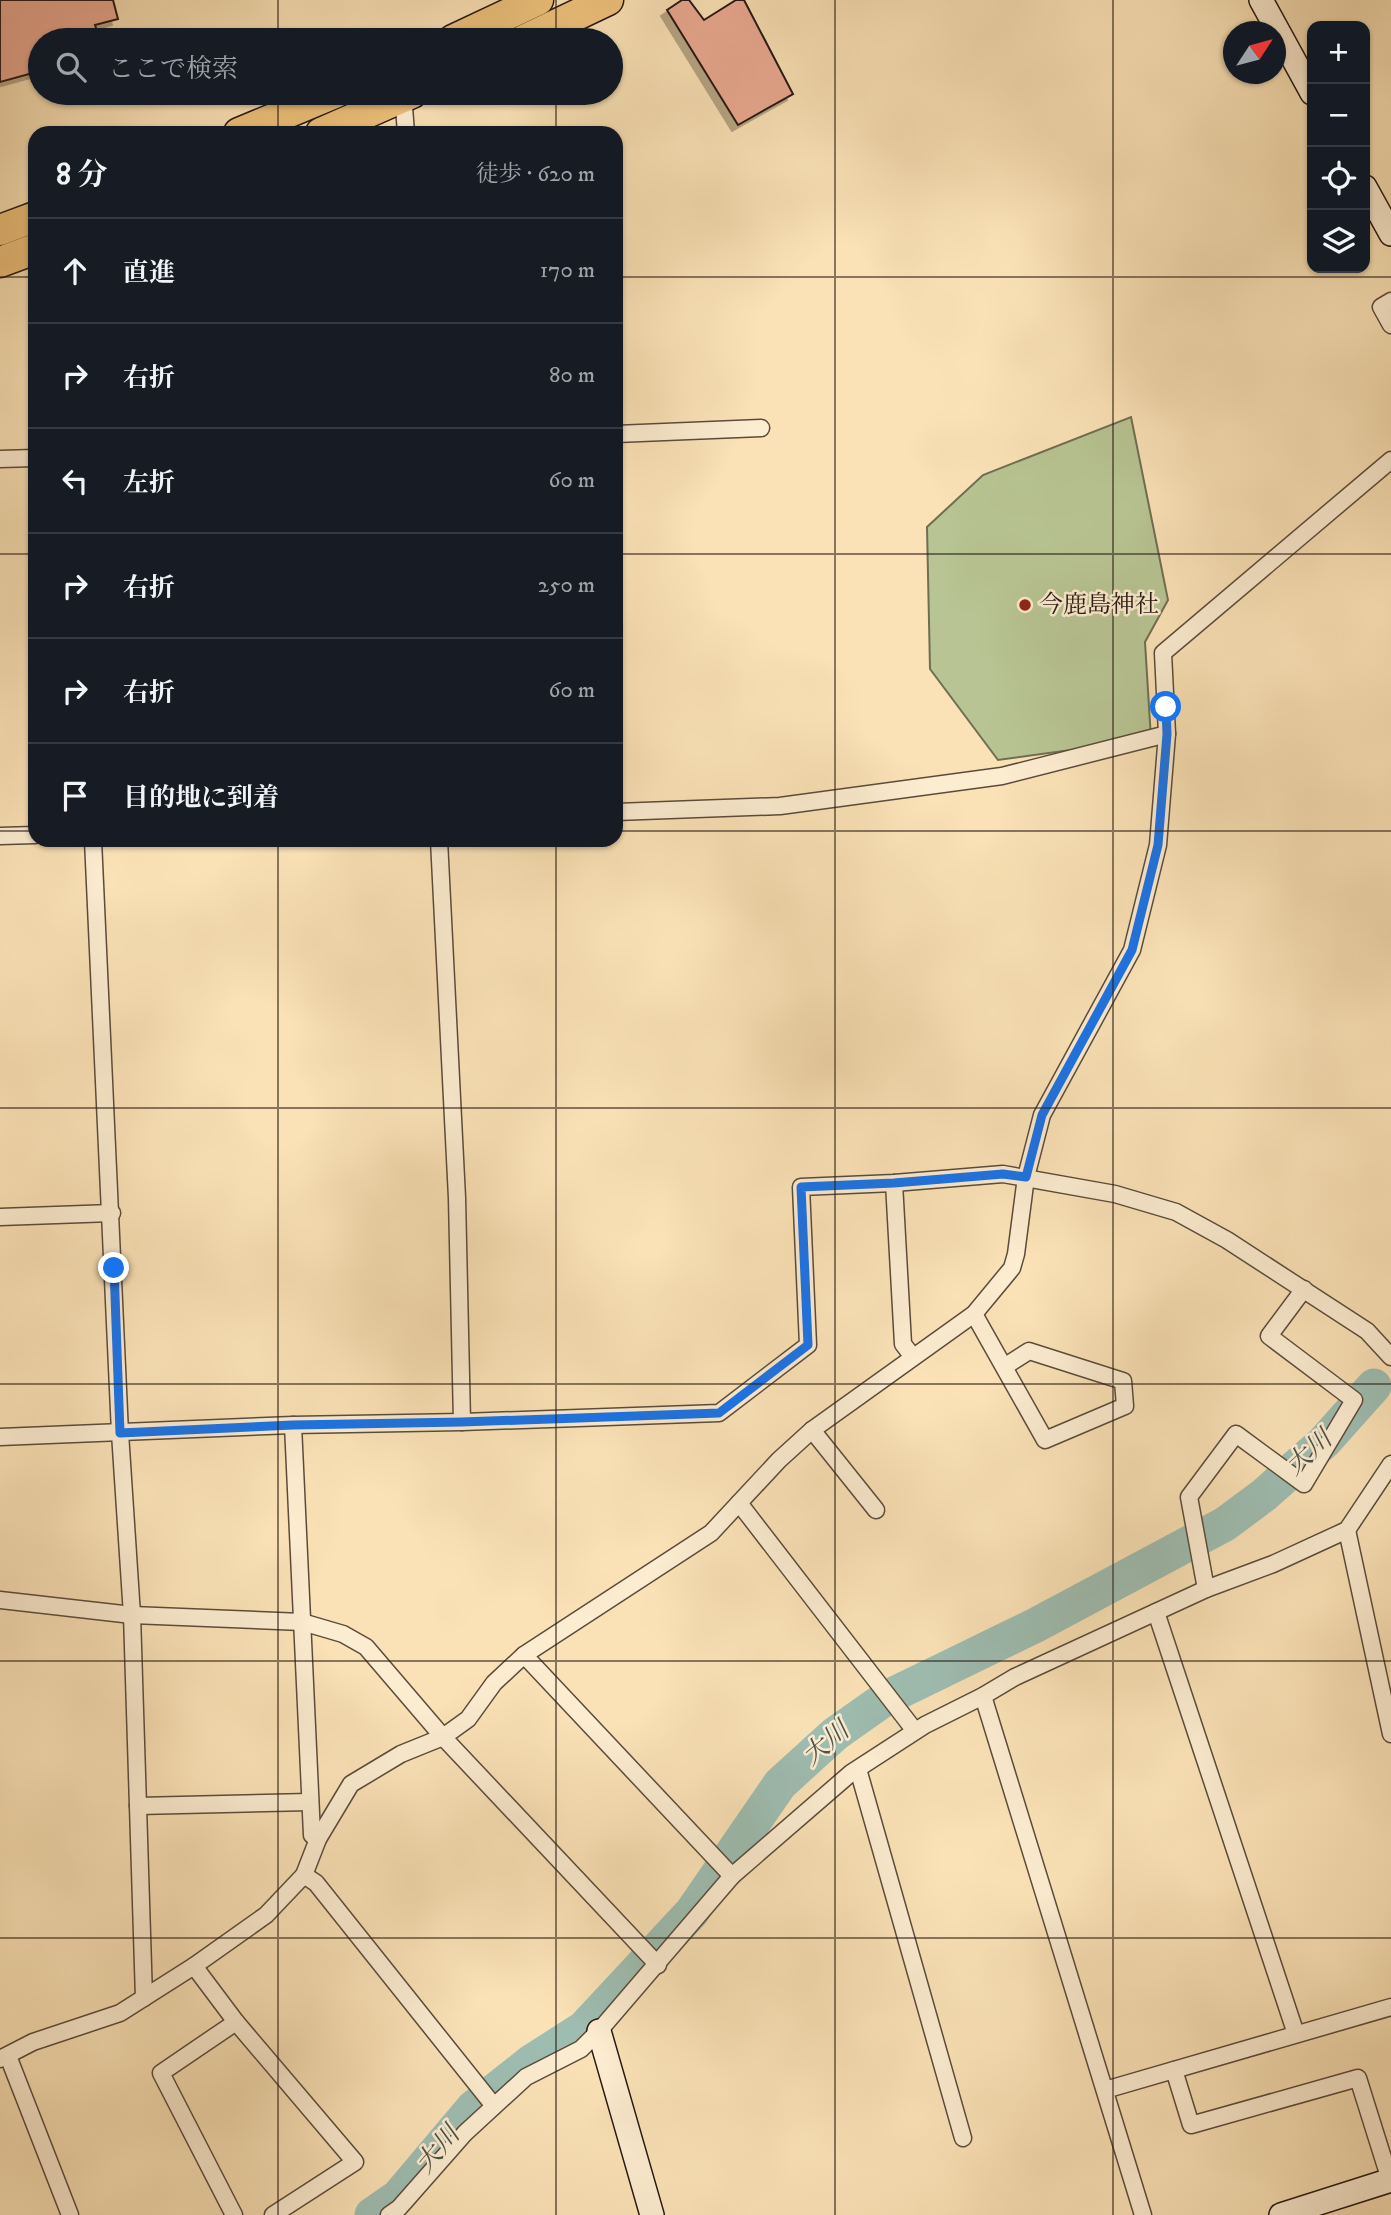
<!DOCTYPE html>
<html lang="ja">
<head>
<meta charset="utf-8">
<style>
	:root { --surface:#171b24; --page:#242831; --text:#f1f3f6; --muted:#9ea1a6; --line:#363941 }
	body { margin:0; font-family:"IM FELL DW Pica","Noto Serif JP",serif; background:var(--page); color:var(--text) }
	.controls { position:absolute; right:21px; top:21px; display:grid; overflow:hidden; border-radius:14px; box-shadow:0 2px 5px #0004 }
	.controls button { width:63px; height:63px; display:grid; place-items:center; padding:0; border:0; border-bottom:2px solid var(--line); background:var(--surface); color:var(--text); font:35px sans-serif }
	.compass { position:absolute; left:1223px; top:21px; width:63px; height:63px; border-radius:50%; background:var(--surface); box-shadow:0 2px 5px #0004; rotate:54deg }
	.stop { position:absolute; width:21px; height:21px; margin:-16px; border:5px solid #1a73e8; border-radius:50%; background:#fff }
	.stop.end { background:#1a73e8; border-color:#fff; box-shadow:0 2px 7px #0008 }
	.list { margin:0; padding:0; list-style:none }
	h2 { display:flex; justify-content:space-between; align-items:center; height:91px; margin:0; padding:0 28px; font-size:30px }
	h2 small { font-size:23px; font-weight:400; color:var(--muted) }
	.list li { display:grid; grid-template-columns:46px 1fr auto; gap:21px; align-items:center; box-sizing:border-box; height:105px; padding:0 28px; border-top:2px solid var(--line) }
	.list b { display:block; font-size:26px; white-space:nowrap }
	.list em { font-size:23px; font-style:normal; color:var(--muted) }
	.icon { flex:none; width:38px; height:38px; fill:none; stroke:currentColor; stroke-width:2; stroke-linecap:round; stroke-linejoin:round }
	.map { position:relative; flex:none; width:1391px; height:2215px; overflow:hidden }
	.search { position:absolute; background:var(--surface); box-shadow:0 2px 5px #0004; left:28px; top:28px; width:595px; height:77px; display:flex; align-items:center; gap:18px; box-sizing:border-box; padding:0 24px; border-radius:38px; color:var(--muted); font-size:26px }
	.panel { position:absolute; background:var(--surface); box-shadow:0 2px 5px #0004; left:28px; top:126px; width:595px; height:721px; border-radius:21px }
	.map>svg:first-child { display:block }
	.green { fill:#b8c493; stroke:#6f6e52; stroke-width:2 }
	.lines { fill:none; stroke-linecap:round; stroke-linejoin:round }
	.river { stroke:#9ebdb1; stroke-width:35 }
	.building { fill:#ebaa92; stroke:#261912; stroke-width:2; filter:url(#shadow) }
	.street-casing { stroke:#5b4b3b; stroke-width:19 }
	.secondary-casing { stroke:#261912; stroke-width:26 }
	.highway-casing { stroke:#261912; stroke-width:33 }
	.street { stroke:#fcecd0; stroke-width:16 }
	.secondary { stroke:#fcecd0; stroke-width:23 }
	.highway { stroke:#edc17b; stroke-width:30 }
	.route { stroke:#1a73e8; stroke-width:9 }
	.grid { fill:none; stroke:#261912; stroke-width:2; stroke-opacity:0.55 }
	.poi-dot { fill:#8f2418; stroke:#fcecd0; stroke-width:2.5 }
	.labels { text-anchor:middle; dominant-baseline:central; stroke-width:5; stroke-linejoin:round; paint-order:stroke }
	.poi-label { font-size:24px; fill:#261912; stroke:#fcecd0; text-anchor:start }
	.water-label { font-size:26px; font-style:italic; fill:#50524a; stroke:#fcecd0 }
</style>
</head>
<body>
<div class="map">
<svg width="1391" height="2215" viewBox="0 0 1391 2215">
	<defs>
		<filter id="shadow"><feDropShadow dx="-6" dy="6" stdDeviation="0" flood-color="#0004"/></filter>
	</defs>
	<rect width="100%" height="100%" fill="#fae2b6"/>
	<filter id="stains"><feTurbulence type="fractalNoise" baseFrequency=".00286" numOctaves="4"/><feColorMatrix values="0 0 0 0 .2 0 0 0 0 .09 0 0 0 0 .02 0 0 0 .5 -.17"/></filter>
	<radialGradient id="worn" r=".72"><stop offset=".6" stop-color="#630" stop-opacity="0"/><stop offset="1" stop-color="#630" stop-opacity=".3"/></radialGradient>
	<polygon class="green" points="1131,417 1168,600 1145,642 1151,739 998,760 930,669 927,527 983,475"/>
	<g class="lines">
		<polyline class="river" points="372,2215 398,2197 473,2108 531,2062 584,2028 692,1912 780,1784 835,1734 886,1698 1036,1625 1225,1524 1264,1495 1324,1442 1374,1386"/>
	</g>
	<g class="building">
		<polygon points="0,0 113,0 118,19 95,25 100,40 40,40 40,71 0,82"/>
		<polygon points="682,0 689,0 704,20 736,0 744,0 793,94 738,125 667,10"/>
	</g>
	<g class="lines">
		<g class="street-casing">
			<g id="street">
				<polyline points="403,94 406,133"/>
				<polyline points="1391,301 1381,307 1391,325"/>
				<polyline points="616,434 761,428"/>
				<polyline points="0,459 35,458"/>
				<polyline points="616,812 780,806 1002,776 1167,734 1163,653 1391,460"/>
				<polyline points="0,836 35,835"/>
				<polyline points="93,840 120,1433 132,1615 144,1998"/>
				<polyline points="439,840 457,1198 462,1422"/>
				<polyline points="894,1183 903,1344 913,1357"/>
				<polyline points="0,1217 112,1213"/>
				<polyline points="974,1314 1045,1440 1125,1406 1123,1381 1029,1351 1004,1367"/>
				<polyline points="293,1425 312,1835 318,1839"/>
				<polyline points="812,1430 876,1510"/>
				<polyline points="0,1437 293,1425 462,1422 719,1413 808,1345 801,1187 894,1183 1003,1174 1115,1194 1176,1212 1227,1240 1367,1331 1391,1357"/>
				<polyline points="739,1503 915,1731"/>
				<polyline points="1347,1530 1391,1734"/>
				<polyline points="1206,1589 1189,1497 1236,1434 1304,1484 1354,1400 1269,1336 1304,1289"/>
				<polyline points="0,1600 132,1615 302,1622 343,1634 366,1647 443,1737 658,1965"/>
				<polyline points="1156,1612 1296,2034"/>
				<polyline points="524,1655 732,1876"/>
				<polyline points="983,1696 1143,2215"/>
				<polyline points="858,1769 963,2138"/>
				<polyline points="138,1806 310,1802"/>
				<polyline points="304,1875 316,1883 494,2106"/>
				<polyline points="194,1966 236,2022 355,2162 273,2215"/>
				<polyline points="8,2056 70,2215"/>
				<polyline points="0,2059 33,2042 120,2013 194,1966 266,1915 304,1875 318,1839 351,1784 401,1754 443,1737 468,1719 494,1683 524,1655 711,1533 779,1460 812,1430 974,1314 1012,1268 1016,1254 1026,1177 1042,1115 1132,950 1158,845 1167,734"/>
				<polyline points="1174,2070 1191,2125 1358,2078 1390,2180"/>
				<polyline points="1105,2090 1391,2007"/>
				<polyline points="234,2215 161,2073 236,2022"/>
				<polyline points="389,2215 399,2208 465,2133 526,2077 581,2049 599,2031 732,1876 851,1773 925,1725 983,1696 1015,1677 1206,1589 1273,1564 1347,1530 1391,1464"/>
			</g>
		</g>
		<g class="secondary-casing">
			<g id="secondary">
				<polyline points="1261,0 1312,93"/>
				<polyline points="1365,187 1391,234"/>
				<polyline points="599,2031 652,2215"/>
				<polyline points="1281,2215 1391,2180"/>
			</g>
		</g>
		<g class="highway-casing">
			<g id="highway">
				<polyline points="453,40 538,0"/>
				<polyline points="524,40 608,0"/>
				<polyline points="239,133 335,93"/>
				<polyline points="321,133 412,93"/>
				<polyline points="0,230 35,217"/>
				<polyline points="0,262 35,249"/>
			</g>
		</g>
		<use href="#street" class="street"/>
		<use href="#secondary" class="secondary"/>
		<use href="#highway" class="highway"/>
	</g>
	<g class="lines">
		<polyline class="route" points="114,1268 120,1433 293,1425 462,1422 719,1413 808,1345 801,1187 894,1183 1003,1174 1026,1177 1042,1115 1132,950 1158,845 1167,734 1166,707"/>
	</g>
	<path class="grid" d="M278,0V40M556,0V40M835,0V2215M1113,0V2215M278,93V133M556,93V133M0,277H35M616,277H1391M0,554H35M616,554H1391M0,831H35M616,831H1391M278,840V2215M556,840V2215M0,1108H1391M0,1384H1391M0,1661H1391M0,1938H1391"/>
	<circle class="poi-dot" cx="1025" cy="605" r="7"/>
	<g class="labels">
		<g class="poi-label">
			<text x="1039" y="605">今鹿島神社</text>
		</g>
		<g class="water-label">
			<text transform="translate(1309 1453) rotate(-42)">大川</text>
			<text transform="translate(826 1744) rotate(-40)">大川</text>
			<text transform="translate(438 2150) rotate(-50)">大川</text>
		</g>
	</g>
	<rect width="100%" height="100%" filter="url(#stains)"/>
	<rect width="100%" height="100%" fill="url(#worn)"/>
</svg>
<div class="controls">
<button>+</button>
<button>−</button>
<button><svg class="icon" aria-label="locate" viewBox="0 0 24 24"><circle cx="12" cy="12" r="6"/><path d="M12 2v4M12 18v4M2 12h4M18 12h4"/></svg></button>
<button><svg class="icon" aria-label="layers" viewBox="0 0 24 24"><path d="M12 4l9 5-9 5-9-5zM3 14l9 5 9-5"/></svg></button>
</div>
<svg class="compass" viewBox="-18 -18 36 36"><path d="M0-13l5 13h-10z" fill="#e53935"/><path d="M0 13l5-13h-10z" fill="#9ea1a6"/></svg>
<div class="stop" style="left:1166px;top:707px"></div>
<div class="stop end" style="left:114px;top:1268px"></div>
<div class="search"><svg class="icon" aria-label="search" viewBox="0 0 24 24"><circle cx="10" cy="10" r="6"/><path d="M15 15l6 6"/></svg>ここで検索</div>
<section class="panel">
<h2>8 分<small>徒歩 · 620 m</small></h2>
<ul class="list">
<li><svg class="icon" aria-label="ahead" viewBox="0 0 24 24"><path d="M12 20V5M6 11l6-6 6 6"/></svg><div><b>直進</b></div><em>170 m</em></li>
<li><svg class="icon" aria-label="right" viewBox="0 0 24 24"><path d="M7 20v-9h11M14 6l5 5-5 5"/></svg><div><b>右折</b></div><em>80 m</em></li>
<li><svg class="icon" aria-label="left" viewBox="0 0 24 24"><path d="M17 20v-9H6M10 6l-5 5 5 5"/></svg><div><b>左折</b></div><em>60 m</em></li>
<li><svg class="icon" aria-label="right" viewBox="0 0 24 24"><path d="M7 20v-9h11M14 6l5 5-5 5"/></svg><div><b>右折</b></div><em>250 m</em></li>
<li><svg class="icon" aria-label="right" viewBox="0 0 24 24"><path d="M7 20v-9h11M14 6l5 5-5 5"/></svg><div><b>右折</b></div><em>60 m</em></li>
<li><svg class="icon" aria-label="arrive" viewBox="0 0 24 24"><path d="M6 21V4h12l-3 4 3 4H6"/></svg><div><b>目的地に到着</b></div></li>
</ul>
</section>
</div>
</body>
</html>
